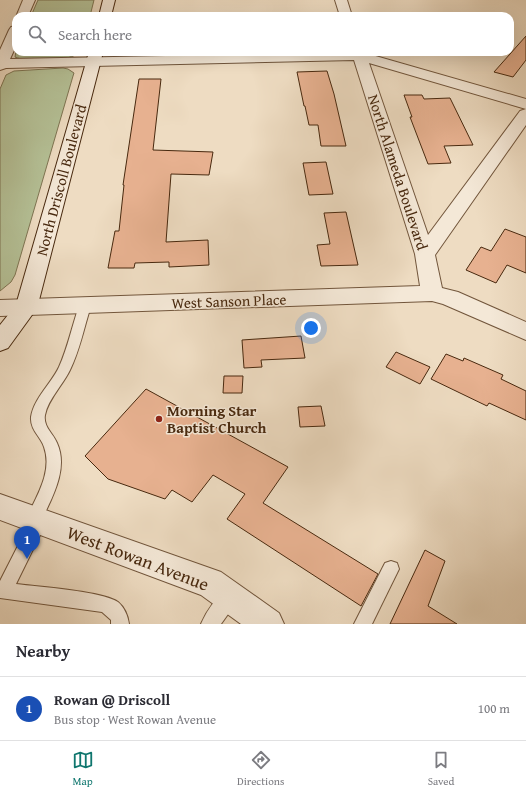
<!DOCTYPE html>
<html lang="en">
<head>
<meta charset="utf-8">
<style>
	:root { --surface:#fff; --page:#f7f7f7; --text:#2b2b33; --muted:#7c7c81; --line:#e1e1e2; --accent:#0f766e }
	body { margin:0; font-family:"Gentium Book Plus",serif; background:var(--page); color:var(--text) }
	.you { position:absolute; left:311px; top:328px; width:14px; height:14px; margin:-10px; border:3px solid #fff; border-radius:50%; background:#1a73e8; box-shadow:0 0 0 6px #1a73e833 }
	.badge { display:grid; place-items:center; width:26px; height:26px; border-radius:50%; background:var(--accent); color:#fff; font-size:13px; font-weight:700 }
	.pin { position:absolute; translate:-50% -33px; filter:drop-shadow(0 1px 2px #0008) }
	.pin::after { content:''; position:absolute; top:21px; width:14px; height:12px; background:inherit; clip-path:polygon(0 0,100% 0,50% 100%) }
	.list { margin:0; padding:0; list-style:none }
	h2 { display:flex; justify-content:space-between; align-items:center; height:52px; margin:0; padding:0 16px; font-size:17px }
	h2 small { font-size:13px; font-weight:400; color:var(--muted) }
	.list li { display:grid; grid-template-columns:26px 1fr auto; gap:12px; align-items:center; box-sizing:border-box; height:64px; padding:0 16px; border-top:1px solid var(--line) }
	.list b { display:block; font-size:15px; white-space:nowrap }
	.list p { margin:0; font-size:13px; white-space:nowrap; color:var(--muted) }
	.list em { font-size:13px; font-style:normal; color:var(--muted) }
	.icon { flex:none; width:22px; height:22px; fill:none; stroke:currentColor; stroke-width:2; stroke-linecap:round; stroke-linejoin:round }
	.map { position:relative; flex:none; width:526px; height:624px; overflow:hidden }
	.search { position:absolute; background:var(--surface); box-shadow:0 4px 16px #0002; left:12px; right:12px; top:12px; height:44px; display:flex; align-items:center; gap:10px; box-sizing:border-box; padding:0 14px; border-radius:12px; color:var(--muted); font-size:15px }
	.sheet { height:116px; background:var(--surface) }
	nav { display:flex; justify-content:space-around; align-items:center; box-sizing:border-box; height:56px; border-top:1px solid var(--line); background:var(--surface); font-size:11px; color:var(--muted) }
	nav a { display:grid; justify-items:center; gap:2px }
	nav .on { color:var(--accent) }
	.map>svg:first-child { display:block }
	.green { fill:#b5c197; stroke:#7e7553 }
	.building { fill:#e7b190; stroke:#48290f }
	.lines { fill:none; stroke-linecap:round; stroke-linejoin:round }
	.service-casing { stroke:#72563c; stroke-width:2 }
	.minor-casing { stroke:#72563c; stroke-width:2 }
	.tertiary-casing { stroke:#72563c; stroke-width:2 }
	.secondary-casing { stroke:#48290f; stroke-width:2 }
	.service { fill:#f4e8d7; fill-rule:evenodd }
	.minor { fill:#f4e8d7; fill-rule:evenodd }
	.tertiary { fill:#f4e8d7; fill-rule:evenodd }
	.secondary { fill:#f4e8d7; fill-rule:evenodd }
	.poi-dot { fill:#8f2418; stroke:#f4e8d7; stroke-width:1.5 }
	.labels { text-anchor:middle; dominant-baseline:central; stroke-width:3; stroke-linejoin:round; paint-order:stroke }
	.street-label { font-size:15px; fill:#48290f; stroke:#f4e8d7 }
	.poi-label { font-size:15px; font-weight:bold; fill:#48290f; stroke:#f4e8d7; text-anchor:start }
	.near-street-label { font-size:18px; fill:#48290f; stroke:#f4e8d7 }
</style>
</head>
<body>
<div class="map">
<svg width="526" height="624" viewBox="0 0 526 624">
	<rect width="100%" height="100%" fill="#eedcc2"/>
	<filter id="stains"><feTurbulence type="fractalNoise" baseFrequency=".005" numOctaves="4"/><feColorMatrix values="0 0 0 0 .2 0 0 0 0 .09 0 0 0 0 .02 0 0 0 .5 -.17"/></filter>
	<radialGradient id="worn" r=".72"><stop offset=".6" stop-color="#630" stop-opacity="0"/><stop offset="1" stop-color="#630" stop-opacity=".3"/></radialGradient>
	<g class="green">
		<polygon points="38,0 94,0 90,16 31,16"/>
		<path d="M16,51V52H79C73,62 25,62 15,57Z"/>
		<polygon points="63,68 68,69 74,73 73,76 15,275 11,282 0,291 0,89 6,75 14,71"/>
	</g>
	<g class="building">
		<polygon points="526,36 526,60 513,77 494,72"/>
		<polygon points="327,71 334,94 346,146 321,146 318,125 309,125 305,106 304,106 297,72"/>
		<polygon points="139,79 161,79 153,150 213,152 209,175 171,174 166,242 208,240 209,265 169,267 169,262 135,263 134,268 108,268 115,231 119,231 124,185 123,185"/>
		<polygon points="404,95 422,95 424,99 450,98 473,145 444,146 451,163 428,164 410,117 412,117"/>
		<polygon points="326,162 333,194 309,195 303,163"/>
		<polygon points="346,212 358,265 321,266 317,245 330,244 324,213"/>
		<polygon points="505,229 526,237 526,273 507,265 496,283 466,270 481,247 491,251"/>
		<polygon points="301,336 305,358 261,360 262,367 244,368 242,340"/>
		<polygon points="396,352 430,367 420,384 386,367"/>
		<polygon points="446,354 463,361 464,358 503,375 501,379 526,391 526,420 489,403 487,406 431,379"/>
		<polygon points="224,376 243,376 242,393 223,393"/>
		<polygon points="146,389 288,467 263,503 378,574 361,606 227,519 245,494 213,475 192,502 172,490 165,499 108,479 85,456"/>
		<polygon points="321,406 325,426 300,427 298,407"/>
		<polygon points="425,550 445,561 428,606 457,624 390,624"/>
	</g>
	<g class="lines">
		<g class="service-casing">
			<g id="service">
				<path d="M85,302L89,303L91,306C84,327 80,350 70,370C63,385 48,399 45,415C43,427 53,433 57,443C68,467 54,494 44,515L47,521L16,584C39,587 101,591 118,602C124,607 128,616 129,624H111V620L102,612L0,598V581L29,524L26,519C36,497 53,472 44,447C41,437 30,430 31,417C34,398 51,384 59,367C68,347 72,326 79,306L81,303Z"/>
				<polygon points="391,561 397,563 399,569 372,624 354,624 385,563"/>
				<path d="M230,589L236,591L238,597L236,603L221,624H201C206,612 218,593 230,589Z"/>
			</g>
		</g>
		<g class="minor-casing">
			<g id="minor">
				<polygon points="23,0 35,0 28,16 16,17"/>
				<polygon points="335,0 347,0 352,16 340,16"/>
				<polygon points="16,26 16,46 10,59 365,52 365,53 526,99 526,109 369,63 428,235 520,111 526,109 526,125 435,255 442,288 458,292 526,322 526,340 443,304 432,301 0,316 0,300 420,286 415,254 354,60 6,68 0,70 0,50 9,30 11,27"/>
			</g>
		</g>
		<g class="tertiary-casing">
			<polygon id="tertiary" points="0,494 221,572 279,613 284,624 241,624 201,595 0,520"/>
		</g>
		<g class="secondary-casing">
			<g id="secondary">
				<polygon points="103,0 115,0 111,16 99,16"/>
				<polygon points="89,52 103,52 37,308 8,348 0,351 0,325 16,305"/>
			</g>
		</g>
		<use href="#service" class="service"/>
		<use href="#minor" class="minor"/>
		<use href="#tertiary" class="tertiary"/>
		<use href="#secondary" class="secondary"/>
	</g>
	<circle class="poi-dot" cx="159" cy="419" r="4"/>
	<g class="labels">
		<g class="street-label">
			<text transform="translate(398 172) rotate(72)">North Alameda Boulevard</text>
			<text transform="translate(61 180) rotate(-75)">North Driscoll Boulevard</text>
			<text transform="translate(229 301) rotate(-2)">West Sanson Place</text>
		</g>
		<g class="poi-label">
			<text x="167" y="410">Morning Star<tspan x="167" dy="17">Baptist Church</tspan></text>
		</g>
		<g class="near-street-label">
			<text transform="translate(138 558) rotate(21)">West Rowan Avenue</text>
		</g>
	</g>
	<rect width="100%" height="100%" filter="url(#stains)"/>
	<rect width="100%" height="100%" fill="url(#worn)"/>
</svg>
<div class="you"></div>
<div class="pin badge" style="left:27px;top:559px;background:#1a4fb4">1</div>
<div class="search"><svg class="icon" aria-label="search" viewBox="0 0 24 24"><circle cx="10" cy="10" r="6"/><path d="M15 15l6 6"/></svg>Search here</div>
</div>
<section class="sheet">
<h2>Nearby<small></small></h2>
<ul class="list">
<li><span class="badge" style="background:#1a4fb4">1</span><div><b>Rowan @ Driscoll</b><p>Bus stop · West Rowan Avenue</p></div><em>100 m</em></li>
</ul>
</section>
<nav>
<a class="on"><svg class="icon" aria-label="map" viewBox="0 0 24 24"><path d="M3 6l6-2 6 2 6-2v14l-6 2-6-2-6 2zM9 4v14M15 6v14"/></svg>Map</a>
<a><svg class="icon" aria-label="directions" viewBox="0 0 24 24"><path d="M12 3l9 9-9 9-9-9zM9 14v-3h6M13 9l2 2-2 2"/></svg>Directions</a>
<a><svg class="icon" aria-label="saved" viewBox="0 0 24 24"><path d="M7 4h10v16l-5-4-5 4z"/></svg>Saved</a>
</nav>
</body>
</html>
